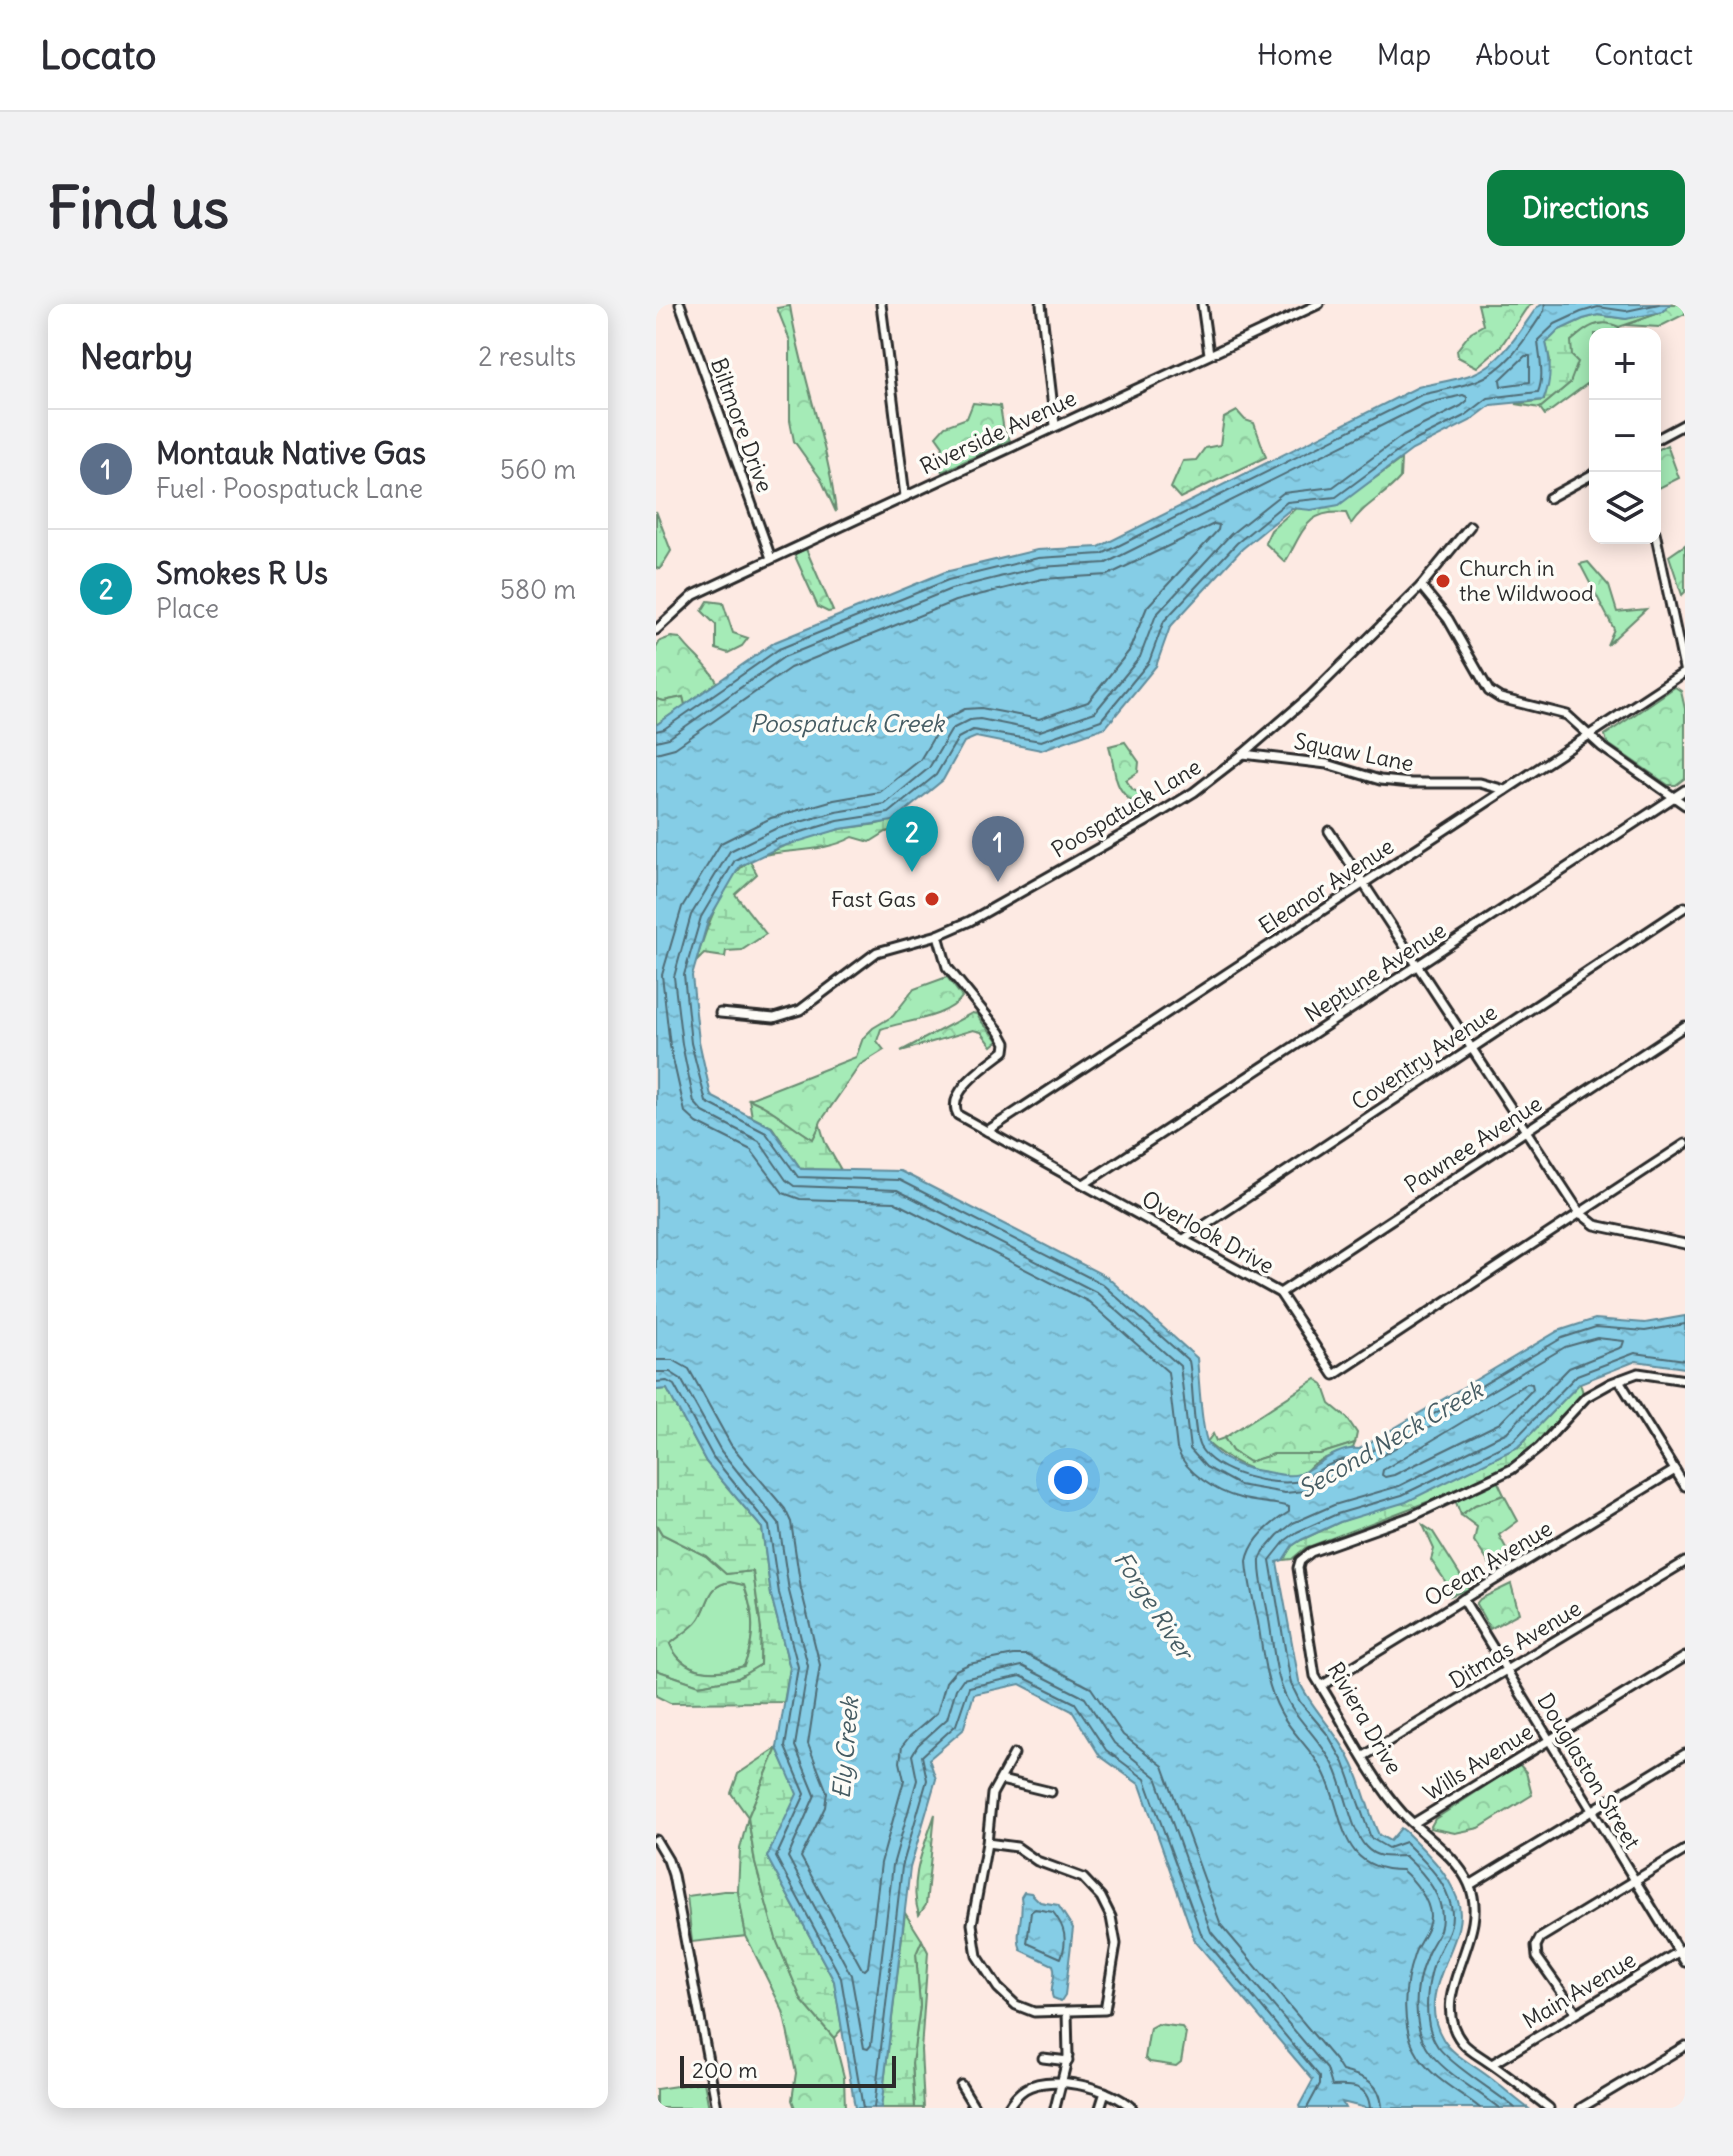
<!DOCTYPE html>
<html lang="en">
<head>
<meta charset="utf-8">
<style>
	:root { --surface:#fff; --page:#f2f2f3; --text:#2b2b33; --muted:#7c7c81; --line:#e1e1e2; --accent:#0b8043 }
	body { margin:0; font-family:Delius,sans-serif; background:var(--page); color:var(--text) }
	.controls { position:absolute; right:24px; top:24px; display:grid; overflow:hidden; border-radius:16px; box-shadow:0 4px 20px #0003 }
	.controls button { width:72px; height:72px; display:grid; place-items:center; padding:0; border:0; border-bottom:2px solid var(--line); background:var(--surface); color:var(--text); font:40px sans-serif }
	.scale { position:absolute; left:24px; bottom:20px; width:216px; box-sizing:border-box; padding-left:8px; border:4px solid #2b2b2b; border-top:0; font-size:22px; line-height:28px; white-space:nowrap; color:#2b2b2b; -webkit-text-stroke:6px #fdfcf7; paint-order:stroke }
	.you { position:absolute; left:412px; top:1176px; width:28px; height:28px; margin:-20px; border:6px solid #fff; border-radius:50%; background:#1a73e8; box-shadow:0 0 0 12px #1a73e833 }
	.badge { display:grid; place-items:center; width:52px; height:52px; border-radius:50%; background:var(--accent); color:#fff; font-size:26px; font-weight:700 }
	.pin { position:absolute; translate:-50% -66px; filter:drop-shadow(0 2px 4px #0008) }
	.pin::after { content:''; position:absolute; top:42px; width:28px; height:24px; background:inherit; clip-path:polygon(0 0,100% 0,50% 100%) }
	.list { margin:0; padding:0; list-style:none }
	h2 { display:flex; justify-content:space-between; align-items:center; height:104px; margin:0; padding:0 32px; font-size:34px }
	h2 small { font-size:26px; font-weight:400; color:var(--muted) }
	.list li { display:grid; grid-template-columns:52px 1fr auto; gap:24px; align-items:center; box-sizing:border-box; height:120px; padding:0 32px; border-top:2px solid var(--line) }
	.list b { display:block; font-size:30px; white-space:nowrap }
	.list p { margin:0; font-size:26px; white-space:nowrap; color:var(--muted) }
	.list em { font-size:26px; font-style:normal; color:var(--muted) }
	.icon { flex:none; width:44px; height:44px; fill:none; stroke:currentColor; stroke-width:2; stroke-linecap:round; stroke-linejoin:round }
	.map { position:relative; flex:none; width:1029px; height:1804px; overflow:hidden; border-radius:16px }
	header { display:flex; align-items:center; gap:48px; box-sizing:border-box; height:112px; padding:0 40px; background:var(--surface); border-bottom:2px solid var(--line) }
	header strong { font-size:38px }
	nav { display:flex; gap:44px; margin-inline-start:auto; font-size:28px }
	.intro { display:flex; align-items:center; justify-content:space-between; box-sizing:border-box; height:192px; padding:0 48px }
	h1 { margin:0; font-size:56px }
	.button { padding:20px 36px; border-radius:16px; background:var(--accent); color:#fff; font-size:28px; font-weight:700 }
	main { display:flex; gap:48px; padding:0 48px }
	aside { flex:1; background:var(--surface); border-radius:16px; box-shadow:0 4px 20px #0003 }
	.map>svg:first-child { display:block }
	.green { fill:#a5ebb7; stroke:#688b71; stroke-width:2 }
	.forest { fill:url(#forest-crowns); stroke:#688b71; stroke-width:2; fill-rule:evenodd }
	.wetland { fill:url(#wetland-marsh); stroke:#688b71; stroke-width:2 }
	.water { fill:url(#water-ripples); stroke:#618c9b; stroke-width:2 }
	.lines { fill:none; stroke-linecap:round; stroke-linejoin:round }
	.shore { stroke:#4f6c76; stroke-width:2 }
	.street-casing { stroke:#2b2b2b; stroke-width:13 }
	.street { stroke:#fdfcf7; stroke-width:7 }
	.poi-dot { fill:#c8321e; stroke:#fdfcf7; stroke-width:3 }
	.labels { text-anchor:middle; dominant-baseline:central; stroke-width:7; stroke-linejoin:round; paint-order:stroke }
	.street-label { font-size:22px; fill:#2b2b2b; stroke:#fdfcf7 }
	.poi-label { font-size:22px; fill:#2b2b2b; stroke:#fdfcf7; text-anchor:start }
	.water-label { font-size:24px; font-style:italic; fill:#465c63; stroke:#fdfcf7 }
</style>
</head>
<body>
<header>
<strong>Locato</strong>
<nav><a>Home</a><a>Map</a><a>About</a><a>Contact</a></nav>
</header>
<div class="intro"><h1>Find us</h1><a class="button">Directions</a></div>
<main>
<aside>
<h2>Nearby<small>2 results</small></h2>
<ul class="list">
<li><span class="badge" style="background:#5c6f8a">1</span><div><b>Montauk Native Gas</b><p>Fuel · Poospatuck Lane</p></div><em>560 m</em></li>
<li><span class="badge" style="background:#0f9aa8">2</span><div><b>Smokes R Us</b><p>Place</p></div><em>580 m</em></li>
</ul>
</aside>
<div class="map">
<svg width="1029" height="1804" viewBox="0 0 1029 1804">
	<defs>
		<pattern id="forest-crowns" width="20" height="18" patternUnits="userSpaceOnUse" patternTransform="scale(2)"><rect width="20" height="18" fill="#a5ebb7"/><path d="M2 6a3 3 0 1 1 6 0M12 15a3 3 0 1 1 6 0" fill="none" stroke="#8eca9e"/></pattern>
		<pattern id="wetland-marsh" width="20" height="14" patternUnits="userSpaceOnUse" patternTransform="scale(2)"><rect width="20" height="14" fill="#a5ebb7"/><path d="M1 5h8M5 5V1M11 12h8M15 12V8" fill="none" stroke="#8eca9e"/></pattern>
		<pattern id="water-ripples" width="26" height="14" patternUnits="userSpaceOnUse" patternTransform="scale(2)"><rect width="26" height="14" fill="#85cde6"/><path d="M2 4q2-2 4 0t4 0M15 11q2-2 4 0t4 0" fill="none" stroke="#73b0c5"/></pattern>
	</defs>
	<rect width="100%" height="100%" fill="#fdeae3"/>
	<filter id="ink" filterUnits="userSpaceOnUse"><feTurbulence type="fractalNoise" baseFrequency=".0125" numOctaves="2"/><feDisplacementMap in="SourceGraphic" scale="16" xChannelSelector="R" yChannelSelector="G"/><feConvolveMatrix kernelMatrix="1 2 1 2 8 2 1 2 1" color-interpolation-filters="sRGB"/></filter>
	<g filter="url(#ink)">
		<g class="green">
			<polygon points="953,18 963,23 963,30 939,30 939,74 889,111 884,104 914,79 915,37 933,22"/>
			<polygon points="841,1176 848,1191 819,1201 805,1211 799,1196"/>
			<path d="M74,1278L88,1281C98,1309 100,1334 88,1362C59,1371 28,1371 13,1340C23,1332 36,1324 43,1315C54,1299 51,1281 74,1278Z"/>
			<polygon points="68,1587 82,1587 90,1632 36,1638 31,1592"/>
			<polygon points="501,1720 525,1723 530,1729 525,1758 520,1762 494,1758 489,1754 494,1724"/>
			<polygon points="48,1778 53,1804 0,1804 0,1785"/>
		</g>
		<g class="forest">
			<polygon points="822,0 876,0 870,5 845,42 821,63 802,53 801,46 815,28 827,21"/>
			<polygon points="1014,0 1029,0 1029,10 1003,23 969,21 1006,8"/>
			<path d="M134,2C145,71 172,138 180,208L165,175L138,137L134,117V37L121,4Z"/>
			<polygon points="317,99 344,102 348,127 354,136 286,168 282,159 287,142 280,132 289,122 311,114"/>
			<polygon points="581,107 589,116 598,119 610,153 524,194 515,184 527,157 540,156 549,144 564,141 568,114"/>
			<polygon points="1011,141 1023,174 999,186 999,147"/>
			<path d="M745,155L744,174C729,192 707,201 695,220L690,209C650,204 647,229 629,258L609,239L615,226L640,204C675,208 718,176 745,155Z"/>
			<polygon points="0,207 15,247 4,265 0,264"/>
			<polygon points="1029,241 1029,288 1026,291 1013,252"/>
			<polygon points="150,245 177,307 172,308 162,303 138,250"/>
			<polygon points="932,258 953,282 961,308 990,305 951,341 958,325 924,260"/>
			<polygon points="52,297 67,299 77,329 92,334 86,342 72,349 60,345 60,321 46,307"/>
			<path d="M15,333L24,334C36,351 52,360 61,378L29,401L27,393L8,397L0,395V344L4,337Z"/>
			<polygon points="1019,383 1025,387 1029,405 1029,474 1020,481 1012,481 951,439 949,431"/>
			<path d="M469,438L483,458L482,468L470,476L477,486L493,492L489,500L483,504C454,481 462,474 453,442Z"/>
			<path d="M291,673L306,693C292,714 248,717 225,725L221,737L228,746L204,761L165,817L158,836C134,822 119,806 93,795L200,753L207,734L217,724L237,712L258,685Z"/>
			<path d="M316,709L321,710C326,722 336,726 342,737L336,742L325,728L317,726L245,747Z"/>
			<polygon points="660,1075 667,1080 674,1100 691,1114 701,1129 699,1139 664,1150 618,1150 593,1158 576,1147 568,1134"/>
			<polygon points="848,1191 862,1217 843,1231 856,1255 847,1263 835,1262 818,1237 821,1223 805,1211 819,1201"/>
			<path d="M0,1220L6,1230L50,1252L70,1270L97,1267L105,1325L104,1361L82,1374L43,1381L0,1366ZM74,1278L88,1281C98,1309 100,1334 88,1362C59,1371 27,1371 14,1340C23,1332 37,1324 43,1315C54,1299 51,1281 74,1278Z"/>
			<polygon points="767,1221 777,1228 813,1285 794,1292 788,1275 775,1256 778,1245"/>
			<polygon points="855,1280 863,1309 834,1325 820,1300 824,1295"/>
			<polygon points="121,1444 92,1513 99,1559 121,1637 146,1697 178,1734 188,1773 189,1804 139,1804 136,1796 140,1769 127,1707 90,1632 82,1587 84,1545 92,1513 75,1489 82,1470"/>
			<polygon points="863,1460 870,1468 876,1491 823,1524 799,1529 774,1524 779,1515"/>
			<path d="M279,1510L270,1601L263,1611C252,1576 268,1543 279,1510Z"/>
			<polygon points="266,1636 272,1648 265,1746 268,1804 259,1804 256,1759 264,1702 260,1649"/>
		</g>
		<g class="wetland">
			<path d="M1014,0L1007,8L963,23C943,13 930,24 915,37L916,52L922,58L914,79L884,104L860,100L888,96L894,56L890,39L903,26L927,15L942,11L970,15Z"/>
			<polygon points="27,393 29,401 0,421 0,395 8,397"/>
			<path d="M245,510L246,524L230,528L214,538L197,533C170,548 137,545 108,551C132,539 159,530 185,525C205,521 229,523 245,510Z"/>
			<path d="M94,557L101,570L79,590L110,630L86,646L70,647L69,653L48,650L40,658C48,631 68,570 94,557Z"/>
			<path d="M93,795C120,806 133,821 157,835L164,821L169,838L185,866L145,865L116,823L96,813Z"/>
			<polygon points="924,1079 927,1089 879,1142 854,1160 787,1192 649,1244 636,1255 627,1256 636,1242 645,1236 684,1218 776,1184 862,1143"/>
			<polygon points="11,1085 50,1158 106,1224 115,1291 134,1364 128,1398 14,1399 0,1392 0,1366 43,1381 82,1374 104,1361 105,1325 97,1267 70,1270 50,1252 6,1230 0,1220 0,1086"/>
			<path d="M557,1130L560,1137L568,1134L576,1147L593,1158L618,1150H664L699,1139L697,1144C684,1149 668,1153 656,1161C653,1163 651,1167 647,1169C621,1181 569,1157 551,1138Z"/>
			<polygon points="121,1444 142,1490 111,1553 178,1677 186,1725 178,1734 146,1697 121,1638 99,1559 92,1513"/>
			<polygon points="249,1609 266,1636 260,1650 264,1702 256,1759 259,1804 225,1804"/>
		</g>
		<g class="water">
			<path d="M887,0H1014L1007,8L970,15L942,11L927,15L903,26L890,39C895,58 896,78 887,96L835,101L814,117L756,146L683,201L655,206L636,204L586,245L514,323L500,362L450,423L385,446L320,433L308,438L287,476L237,517L184,525L124,543L84,562L52,617L36,672L43,737L55,792L115,823L145,865L244,867L256,873L451,973L541,1054C543,1071 545,1128 552,1139C561,1155 588,1165 605,1167C618,1169 636,1175 648,1168C664,1159 684,1142 703,1145L902,1027L939,1015L989,1019L1029,1012V1064L980,1057L924,1079L862,1143L750,1198L684,1218L645,1236L636,1242L627,1256L621,1258L643,1377C656,1406 680,1426 694,1455C707,1479 711,1506 723,1531L734,1537L745,1524L749,1527C770,1548 790,1566 801,1594C818,1637 755,1683 787,1735C796,1750 814,1759 829,1770C843,1780 857,1793 872,1804H710L686,1798L689,1804H644L643,1802L657,1776L539,1637L484,1481L444,1452L416,1407L364,1380L318,1390L307,1426L273,1455L280,1475L254,1564L225,1804H199L178,1677L111,1553L141,1490L121,1444L134,1364L115,1291L106,1224L50,1158L11,1085L0,1086V421L119,338L289,268L381,246L443,243L762,83C780,79 800,76 817,70C847,58 863,28 881,3Z"/>
			<path d="M368,1588L375,1589L384,1598L402,1601L417,1624L409,1691L405,1697L397,1694C392,1683 402,1673 397,1661L365,1646C358,1630 369,1611 365,1593Z"/>
		</g>
		<g class="lines">
			<g class="shore">
				<path d="M1003,0L970,7L942,3L925,8L899,20L882,36C883,54 889,71 882,88L832,94L810,111L752,140L680,193L631,198L581,239L508,317L493,358L445,416L385,437L317,426L302,434L280,471L233,509L182,517L122,535L79,556L45,613L28,671L35,739L50,798L110,829L142,873L243,876L446,980L533,1057C537,1075 537,1131 544,1143C560,1170 617,1183 645,1177C652,1176 654,1171 660,1168C674,1159 692,1153 707,1152L906,1034L940,1023L989,1027L1029,1020"/>
				<polygon points="869,52 874,52 874,78 845,82 844,76"/>
				<path d="M0,427L8,425L123,345L292,276L382,254L446,250L765,91C783,86 802,84 820,77C852,65 870,34 888,7L889,0"/>
				<path d="M0,437L13,434L128,353L295,285L384,263L450,259L769,100L807,91L811,93V97L805,102L747,131L677,183L627,189L575,230L500,311L484,353L439,408L384,427L324,415L314,416L296,425L273,464L229,500L180,508L119,525L74,547L35,611L18,673L26,740L38,798L47,808L103,837L130,876L138,882L241,886L440,988L524,1062L534,1145L550,1163L583,1181L629,1189L649,1187L681,1169L712,1160L909,1043L941,1034L968,1037L966,1043L913,1064L851,1128L743,1182L678,1201L637,1219L622,1231L608,1247L604,1256C603,1274 609,1292 612,1310C618,1341 618,1377 636,1404C650,1425 668,1441 679,1464C689,1485 696,1529 710,1543C722,1556 735,1552 749,1552C768,1569 793,1597 784,1626C780,1636 773,1644 770,1654C758,1681 755,1725 775,1750C793,1772 821,1786 843,1804"/>
				<path d="M0,449L19,444L134,364L299,297L386,275L452,271L558,220L563,221L562,226L491,303L473,347L432,398L383,415L325,404L309,405L288,416L264,456L224,488L178,496L115,514L65,539L26,603L6,671L14,742L29,808L41,819L95,846L127,889L144,895L238,898L433,998L512,1068L521,1145C530,1169 560,1188 584,1194C600,1199 617,1198 633,1203V1208C615,1219 595,1236 591,1257C592,1277 598,1298 602,1318C607,1348 609,1379 624,1407C635,1429 655,1444 667,1467C690,1511 680,1566 746,1566C758,1576 774,1596 774,1612C774,1627 762,1638 758,1651C747,1683 744,1724 763,1753C777,1775 804,1788 824,1804"/>
				<path d="M0,1056H17L33,1065L75,1141L129,1205L135,1218L145,1285L164,1361L152,1440L171,1488L169,1503L145,1553L206,1665L209,1666L212,1663L225,1559L248,1476L244,1458L246,1442L254,1432L281,1409L290,1378L300,1366L313,1360L358,1351H371L435,1384L467,1431L507,1462L565,1621L679,1756L686,1767C707,1772 725,1778 726,1804"/>
				<path d="M0,1068H14L25,1075L65,1147L123,1219L133,1287L152,1362L139,1442L159,1491L132,1553L195,1671L208,1744L212,1745L215,1741L237,1561L261,1476L256,1451L262,1441L291,1415L300,1385L307,1375L366,1362L429,1394L458,1439L500,1473L555,1628L671,1765L676,1782C694,1781 712,1780 714,1804"/>
				<polyline points="0,1078 11,1077 18,1081 57,1153 113,1222 123,1289 142,1363 129,1443 149,1490 120,1553 185,1674 207,1804"/>
				<polygon points="871,1079 876,1080 877,1085 844,1119 738,1171 729,1173 726,1171 727,1166"/>
				<path d="M379,1605L397,1608C409,1623 412,1636 405,1654L371,1639L375,1608Z"/>
				<polyline points="218,1804 246,1563 271,1476 266,1452 300,1421 313,1383 365,1372 419,1399 450,1446 489,1475 546,1632 664,1773 664,1780 651,1804"/>
				<path d="M859,1804C838,1787 797,1762 782,1743C766,1720 770,1684 778,1659C785,1639 800,1625 795,1602C789,1575 767,1556 749,1538L732,1544L715,1534L688,1459L672,1431L644,1398L635,1380L614,1256L630,1236L641,1228L681,1210L746,1191L857,1137L921,1071L979,1049L1029,1056"/>
			</g>
			<g class="street-casing">
				<g id="street">
					<polyline points="24,0 115,254"/>
					<polyline points="225,0 249,192"/>
					<polyline points="385,0 399,121"/>
					<polyline points="546,0 553,50"/>
					<polyline points="999,136 1029,120"/>
					<polyline points="893,194 939,169"/>
					<polyline points="999,228 1029,369"/>
					<polyline points="765,282 792,315 833,387 844,394 911,411 946,443 1029,501"/>
					<polyline points="0,326 38,291 663,0"/>
					<polyline points="587,450 671,460 724,476 755,479 824,479 849,486"/>
					<polyline points="673,527 924,909 1029,840"/>
					<path d="M282,631L291,663L344,728L350,739L349,747C333,760 288,788 302,811L624,989L678,1071L924,909L939,921L1029,940"/>
					<polyline points="64,709 118,714 144,706 221,648 282,631 314,617 489,518 538,488 587,450 653,393 765,282 814,222"/>
					<polyline points="331,827 1029,368"/>
					<polyline points="428,880 1029,486"/>
					<polyline points="528,935 1029,603"/>
					<polyline points="624,989 1029,722"/>
					<polyline points="963,1076 1029,1182"/>
					<polyline points="807,1295 1029,1658"/>
					<polyline points="665,1382 1019,1166"/>
					<polyline points="708,1452 1029,1258"/>
					<polyline points="345,1476 395,1488"/>
					<polyline points="758,1519 1029,1353"/>
					<polyline points="0,1536 12,1556 17,1571 61,1804"/>
					<polyline points="331,1539 361,1543 381,1557 427,1574 445,1593 455,1613 460,1640 449,1706 378,1708 360,1701 342,1684 321,1652 316,1620 331,1539 336,1490 358,1450"/>
					<polyline points="814,1581 1029,1450"/>
					<polyline points="920,1708 881,1653 880,1642 884,1634 1029,1546"/>
					<polyline points="387,1754 412,1757"/>
					<polyline points="836,1760 1029,1644"/>
					<polyline points="305,1781 319,1804"/>
					<path d="M352,1804C356,1797 361,1790 369,1785C395,1769 455,1784 476,1804"/>
					<polyline points="399,1804 412,1752 411,1708"/>
					<polyline points="444,1804 449,1788"/>
					<path d="M893,1804C874,1789 855,1774 835,1760C826,1753 813,1747 806,1738C768,1690 837,1633 813,1580C800,1551 768,1532 747,1510C716,1476 690,1422 665,1382L659,1372L642,1264L644,1257L655,1248L756,1212L856,1165L883,1144L930,1093L955,1079L982,1069L1029,1076"/>
					<polyline points="925,1804 1029,1742"/>
				</g>
			</g>
			<use href="#street" class="street"/>
		</g>
	</g>
	<g class="poi-dot">
		<circle cx="787" cy="277" r="8"/>
		<circle cx="276" cy="595" r="8"/>
	</g>
	<g class="labels">
		<g class="street-label">
			<text transform="translate(86 121) rotate(70)">Biltmore Drive</text>
			<text transform="translate(342 128) rotate(-25)">Riverside Avenue</text>
			<text transform="translate(698 448) rotate(11)">Squaw Lane</text>
			<text transform="translate(470 504) rotate(-31)">Poospatuck Lane</text>
			<text transform="translate(670 582) rotate(-33)">Eleanor Avenue</text>
			<text transform="translate(719 668) rotate(-33)">Neptune Avenue</text>
			<text transform="translate(768 753) rotate(-34)">Coventry Avenue</text>
			<text transform="translate(817 840) rotate(-33)">Pawnee Avenue</text>
			<text transform="translate(552 928) rotate(29)">Overlook Drive</text>
			<text transform="translate(832 1259) rotate(-31)">Ocean Avenue</text>
			<text transform="translate(859 1340) rotate(-31)">Ditmas Avenue</text>
			<text transform="translate(709 1414) rotate(60)">Riviera Drive</text>
			<text transform="translate(822 1458) rotate(-32)">Wills Avenue</text>
			<text transform="translate(933 1467) rotate(59)">Douglaston Street</text>
			<text transform="translate(923 1686) rotate(-31)">Main Avenue</text>
		</g>
		<g class="poi-label">
			<text x="803" y="264">Church in<tspan x="803" dy="25">the Wildwood</tspan></text>
			<text x="260" y="595" text-anchor="end">Fast Gas</text>
		</g>
		<g class="water-label">
			<text x="191" y="419">Poospatuck Creek</text>
			<text transform="translate(734 1135) rotate(-30)">Second Neck Creek</text>
			<text transform="translate(498 1301) rotate(57)">Forge River</text>
			<text transform="translate(189 1444) rotate(-85)">Ely Creek</text>
		</g>
	</g>
</svg>
<div class="controls">
<button>+</button>
<button>−</button>
<button><svg class="icon" aria-label="layers" viewBox="0 0 24 24"><path d="M12 4l9 5-9 5-9-5zM3 14l9 5 9-5"/></svg></button>
</div>
<div class="scale">200 m</div>
<div class="you"></div>
<div class="pin badge" style="left:342px;top:578px;background:#5c6f8a">1</div>
<div class="pin badge" style="left:256px;top:568px;background:#0f9aa8">2</div>
</div>
</main>
</body>
</html>
